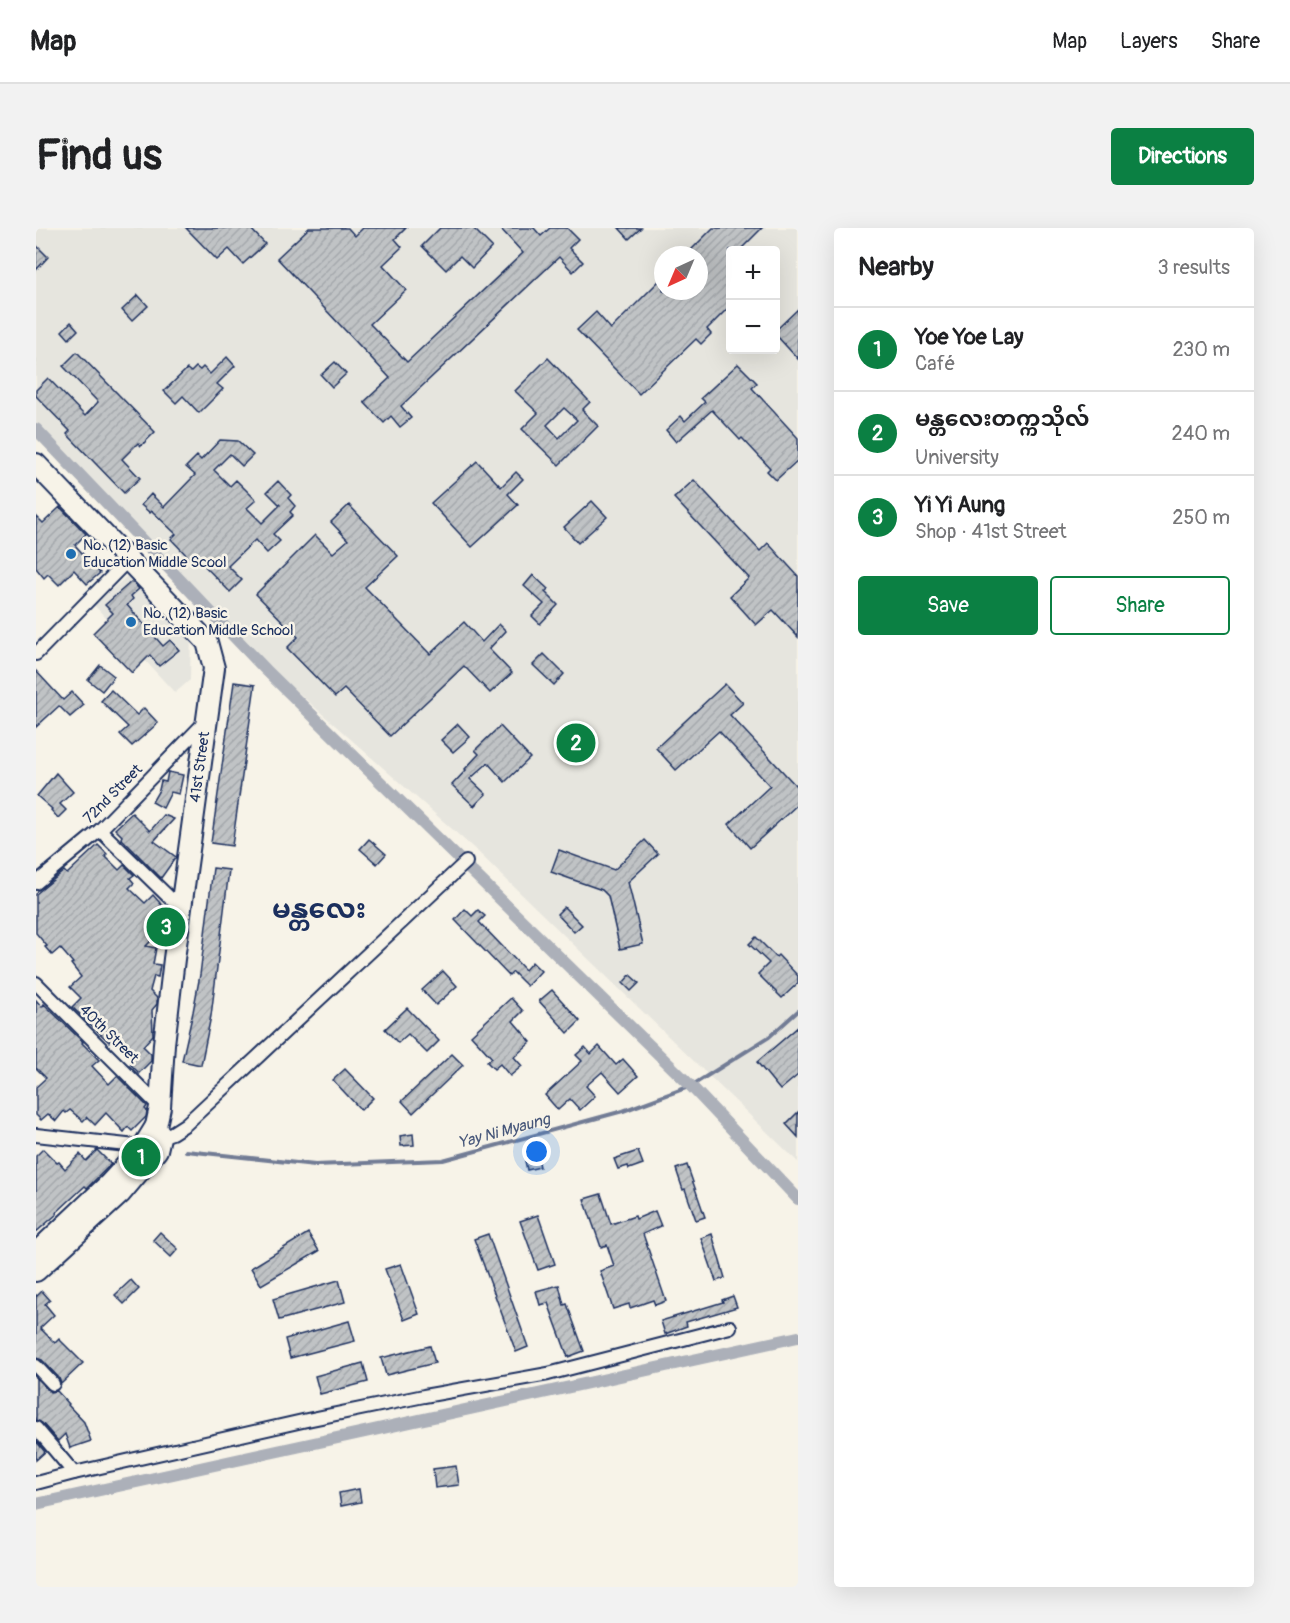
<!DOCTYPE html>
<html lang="en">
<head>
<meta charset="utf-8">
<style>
	:root { --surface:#fff; --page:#f2f2f2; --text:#202124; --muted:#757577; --line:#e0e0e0; --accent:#0b8043 }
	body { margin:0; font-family:Pangolin,"Noto Sans Myanmar",sans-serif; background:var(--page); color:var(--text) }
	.controls { position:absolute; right:18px; top:18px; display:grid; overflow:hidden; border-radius:6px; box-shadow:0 6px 24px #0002 }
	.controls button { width:54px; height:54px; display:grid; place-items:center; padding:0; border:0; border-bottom:2px solid var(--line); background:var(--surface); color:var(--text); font:30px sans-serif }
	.compass { position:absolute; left:618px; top:18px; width:54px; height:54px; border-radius:50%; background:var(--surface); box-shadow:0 6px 24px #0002; rotate:224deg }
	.you { position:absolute; left:501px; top:924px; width:21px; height:21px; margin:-15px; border:4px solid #fff; border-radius:50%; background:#1a73e8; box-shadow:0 0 0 9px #1a73e833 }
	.badge { display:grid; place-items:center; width:39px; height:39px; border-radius:50%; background:var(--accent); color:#fff; font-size:20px; font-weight:700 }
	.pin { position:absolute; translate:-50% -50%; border:3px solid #fff; box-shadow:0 2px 6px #0006 }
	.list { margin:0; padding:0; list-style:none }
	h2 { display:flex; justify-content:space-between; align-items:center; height:78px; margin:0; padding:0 24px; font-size:26px }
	h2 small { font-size:20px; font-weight:400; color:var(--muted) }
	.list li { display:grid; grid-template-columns:39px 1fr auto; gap:18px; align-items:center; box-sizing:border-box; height:84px; padding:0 24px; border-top:2px solid var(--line) }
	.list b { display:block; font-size:22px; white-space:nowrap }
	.list p { margin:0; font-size:20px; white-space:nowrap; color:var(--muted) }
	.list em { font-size:20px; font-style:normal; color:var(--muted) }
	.actions { display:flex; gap:12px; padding:18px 24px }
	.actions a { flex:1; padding:14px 0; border:2px solid var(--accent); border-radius:6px; text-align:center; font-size:21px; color:var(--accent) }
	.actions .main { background:var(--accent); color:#fff }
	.map { position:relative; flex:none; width:762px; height:1359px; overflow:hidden; border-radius:6px }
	header { display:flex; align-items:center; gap:36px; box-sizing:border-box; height:84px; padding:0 30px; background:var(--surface); border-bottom:2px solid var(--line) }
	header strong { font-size:28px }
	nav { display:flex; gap:33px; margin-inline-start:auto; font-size:21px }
	.intro { display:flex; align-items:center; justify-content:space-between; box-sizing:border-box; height:144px; padding:0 36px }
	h1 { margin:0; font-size:42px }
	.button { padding:15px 27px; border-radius:6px; background:var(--accent); color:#fff; font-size:21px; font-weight:700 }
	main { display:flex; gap:36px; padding:0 36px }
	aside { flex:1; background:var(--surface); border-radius:6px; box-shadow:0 6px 24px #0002 }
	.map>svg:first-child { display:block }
	.built { fill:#e6e5de; fill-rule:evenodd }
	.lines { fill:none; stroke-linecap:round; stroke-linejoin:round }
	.stream { stroke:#727c95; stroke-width:4 }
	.canal { stroke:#acb0b9; stroke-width:12 }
	.building { fill:url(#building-hatch); stroke:#1b2f5e; stroke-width:1.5; fill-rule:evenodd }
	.minor-casing { stroke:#1b2f5e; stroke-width:16 }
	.primary-casing { stroke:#1b2f5e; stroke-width:24 }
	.minor { stroke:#f7f3e8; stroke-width:12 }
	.primary { stroke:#f7f3e8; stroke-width:20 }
	.poi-dot { fill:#1f6fb2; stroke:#f7f3e8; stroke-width:2 }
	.labels { text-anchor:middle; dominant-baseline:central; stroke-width:5; stroke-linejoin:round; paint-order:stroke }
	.poi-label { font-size:15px; fill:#1b2f5e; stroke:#f7f3e8; text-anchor:start }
	.street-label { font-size:15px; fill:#1b2f5e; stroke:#f7f3e8 }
	.water-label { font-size:16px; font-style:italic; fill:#465679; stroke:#f7f3e8 }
	.town-label { font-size:27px; font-weight:bold; fill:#1b2f5e; stroke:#f7f3e8 }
</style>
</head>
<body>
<header>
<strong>Map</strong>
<nav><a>Map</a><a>Layers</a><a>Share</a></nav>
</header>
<div class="intro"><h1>Find us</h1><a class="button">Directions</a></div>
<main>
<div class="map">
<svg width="762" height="1359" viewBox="0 0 762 1359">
	<defs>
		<pattern id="building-hatch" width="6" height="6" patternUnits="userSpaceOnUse" patternTransform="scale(1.5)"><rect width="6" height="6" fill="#c0c3c5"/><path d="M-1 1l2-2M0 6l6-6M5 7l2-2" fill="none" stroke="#a4a8ac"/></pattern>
	</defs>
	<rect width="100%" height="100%" fill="#f7f3e8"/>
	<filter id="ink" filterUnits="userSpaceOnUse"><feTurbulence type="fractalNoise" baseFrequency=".0167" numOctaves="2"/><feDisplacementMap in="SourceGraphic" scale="12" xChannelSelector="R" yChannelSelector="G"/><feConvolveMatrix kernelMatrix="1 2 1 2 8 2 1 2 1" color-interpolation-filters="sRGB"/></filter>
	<g filter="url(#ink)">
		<g class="built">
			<path d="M0,0H762V934L442,624L195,405L0,210ZM694,22H740V122H694ZM627,27H663V63H627Z"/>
			<polygon points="99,341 155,401 154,452 139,465 58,377"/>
		</g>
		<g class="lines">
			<polyline class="stream" points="150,923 279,937 407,932 587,883 655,858 733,809 762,783"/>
			<g class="canal">
				<polyline points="0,201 230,442 655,858 762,971"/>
				<polyline points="0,1276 762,1109"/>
			</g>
		</g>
		<g class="building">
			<polygon points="150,0 214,0 229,16 207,36 193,21 181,32"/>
			<polygon points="273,0 312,0 319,8 327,0 370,0 359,11 366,19 347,37 370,62 334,96 371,134 487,25 464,0 498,0 505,8 514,0 531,0 542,11 533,20 547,34 537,44 523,29 365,178 375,190 364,199 355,188 348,195 328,174 354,150 241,30"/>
			<polygon points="404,0 437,0 456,19 436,40 424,28 410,42 386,18"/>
			<polygon points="583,0 605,0 593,11"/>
			<polygon points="677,0 726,0 704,22 694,22 694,78 671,101 675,106 665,116 660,111 603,166 541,102 560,84 575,101 627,49 627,63 663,63 663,27 650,27"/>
			<polygon points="0,17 12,29 0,42"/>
			<polygon points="102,67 112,78 96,93 86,82"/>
			<polygon points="762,81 762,131 740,107 740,102"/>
			<polygon points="35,94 42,102 33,111 26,103"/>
			<polygon points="41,124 119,204 105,218 102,215 86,231 104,250 88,265 31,206 34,203 0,168 0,162 12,150 49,188 62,174 27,138"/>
			<polygon points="191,129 199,138 181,156 187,161 163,185 147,168 140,175 128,163 151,141 155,144 160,139 164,142 167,139 174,146"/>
			<path d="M512,130L554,174L546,182L562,198L523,237L486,201L502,185L479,163ZM528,180L541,192L523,210L511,197Z"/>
			<polygon points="299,134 310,146 296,159 285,147"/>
			<polygon points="702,136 721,155 716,160 762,210 762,232 740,252 731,243 734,240 706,210 704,212 676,182 640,214 630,202 645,188 649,193 669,174 665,170"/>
			<polygon points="184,212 202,213 217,227 206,238 194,226 178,242 194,258 200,252 220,272 211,280 226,295 244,277 231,264 242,253 255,267 252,270 259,278 254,284 257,287 237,306 244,313 231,325 219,312 192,338 206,352 194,364 158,327 154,331 135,311 140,306 116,283 114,285 105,277 115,266 128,279 159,247 150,239 161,228 165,232"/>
			<polygon points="441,233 465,259 480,244 487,251 472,266 482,277 436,319 395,275"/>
			<polygon points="658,252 724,323 732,315 762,348 762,409 737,382 720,397 694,368 713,350 638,270"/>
			<polygon points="556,273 571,289 542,315 528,299"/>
			<polygon points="313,277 362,328 329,359 394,426 428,394 446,414 463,396 470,403 453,421 476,445 454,465 428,438 354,508 308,461 299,469 251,420 262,409 220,366 279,307 297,325 312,312 295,294"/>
			<polygon points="24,279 50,306 39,317 64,345 51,356 38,342 23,357 12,346 8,350 0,340 0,288 7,295"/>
			<polygon points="497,347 512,361 509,364 522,377 504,396 496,388 508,376 488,358"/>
			<polygon points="96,353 103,361 95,368 97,371 91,377 127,418 134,412 143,422 123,438 114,427 96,445 57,405 77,385 69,377"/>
			<polygon points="508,426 528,446 518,457 497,437"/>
			<polygon points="64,437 78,448 66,463 52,452"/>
			<polygon points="0,443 27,472 36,464 48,477 34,489 23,478 0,499"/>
			<polygon points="198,454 219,457 196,618 175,615"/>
			<polygon points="689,456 707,475 694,487 762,560 762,576 714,620 693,596 734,558 683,503 640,542 620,520"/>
			<polygon points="75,462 101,487 108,480 122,495 96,518 84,506 92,499 65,473"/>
			<polygon points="422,496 434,509 417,524 405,512"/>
			<polygon points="464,498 494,530 469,554 452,535 434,551 450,566 438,578 416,557 430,542 429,541 443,526 439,522"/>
			<polygon points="132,544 147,547 143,566 135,564 127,580 116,574 123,562 125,553 130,554"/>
			<polygon points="20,545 37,564 24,576 30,582 22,590 15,582 16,581 1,568"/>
			<polygon points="96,585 114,603 128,587 138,591 118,613 140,629 125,650 85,610 86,608 79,601"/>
			<polygon points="333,611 350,626 341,636 324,621"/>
			<polygon points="609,612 622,626 592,654 607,716 584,721 572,668 566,662 515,644 523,622 578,642"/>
			<polygon points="62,617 71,626 69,628 83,642 88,637 98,647 94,650 98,655 93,660 109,675 117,667 132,684 132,689 125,698 127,701 110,718 120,720 117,736 124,737 122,749 118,748 114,763 121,770 121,776 116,782 117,807 107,818 115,826 115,833 103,845 95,837 95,833 100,828 83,812 79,816 75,812 73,814 36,779 45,770 34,759 45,749 35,736 37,735 24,720 16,727 9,719 11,718 0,705 0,666 28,643 31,646"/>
			<polygon points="177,640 193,642 175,788 165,837 146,833 157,784 164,747"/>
			<polygon points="528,679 546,697 538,704 521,686"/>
			<polygon points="429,681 436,688 442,682 449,688 443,694 489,742 496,734 505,743 491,758 477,744 473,748 419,692"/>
			<polygon points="720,709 740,729 742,727 762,748 762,755 746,770 722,746 733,735 713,716"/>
			<polygon points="407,743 421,758 400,777 386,762"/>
			<polygon points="594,747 603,755 595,763 587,755"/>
			<polygon points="516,762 544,793 532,805 503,773"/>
			<polygon points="475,770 487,783 477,793 495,814 478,829 486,838 474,848 464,836 458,841 451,834 456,830 435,807"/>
			<polygon points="0,772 6,779 8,776 47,814 46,815 63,832 56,838 73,856 81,848 111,878 109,881 111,883 110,889 96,903 92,899 88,904 70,885 59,897 51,889 47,893 34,882 30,885 28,883 20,893 12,886 5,892 0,887 0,859 10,850 0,840"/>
			<polygon points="371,780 403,813 391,825 372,806 362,815 349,801"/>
			<polygon points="762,799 762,847 744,862 721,834"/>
			<polygon points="563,818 580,837 587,831 602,848 584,864 566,844 550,858 559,868 544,882 534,871 522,882 509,867 546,833 540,827 549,819 555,826"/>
			<polygon points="416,826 427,837 377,885 366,873"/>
			<polygon points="309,841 337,870 325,882 297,852"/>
			<polygon points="762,884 762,909 750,896"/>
			<polygon points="377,906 378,917 365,918 364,908"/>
			<polygon points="7,921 21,935 23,934 29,941 44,926 50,933 61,922 75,936 51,960 49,958 20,985 21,986 0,1004 0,928"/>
			<polygon points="602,923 607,936 593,941 592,938 582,941 578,931"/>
			<polygon points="502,929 504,939 491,942 489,933"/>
			<polygon points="651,937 669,989 660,992 649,961 647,962 640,941"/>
			<polygon points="565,966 575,996 599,988 600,991 619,983 625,998 607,1006 630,1073 619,1077 617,1072 594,1080 593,1076 577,1081 564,1043 578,1038 571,1017 565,1019 548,971"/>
			<polygon points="502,987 519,1036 502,1042 484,993"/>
			<polygon points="124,1004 142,1021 135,1029 117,1012"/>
			<polygon points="272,1005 283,1023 225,1057 215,1040"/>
			<polygon points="452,1006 492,1119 480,1124 438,1011"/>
			<polygon points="676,1006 689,1050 680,1053 665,1010"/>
			<polygon points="365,1036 383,1086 368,1092 349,1041"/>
			<polygon points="95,1052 103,1061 88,1076 79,1067"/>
			<polygon points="303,1052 309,1074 243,1092 237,1071"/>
			<polygon points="523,1057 528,1077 531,1076 548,1123 532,1129 512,1075 504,1077 500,1063"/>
			<polygon points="6,1063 14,1072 9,1076 18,1087 4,1100 19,1115 23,1111 47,1135 25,1156 23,1150 6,1132 0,1130 0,1067 1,1068"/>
			<polygon points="697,1068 701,1079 650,1094 651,1098 629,1106 625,1093 687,1074 686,1072"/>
			<polygon points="313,1093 319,1113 254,1130 249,1111"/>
			<polygon points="394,1118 399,1135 350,1147 345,1130"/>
			<polygon points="327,1135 332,1154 284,1166 279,1148"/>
			<polygon points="0,1150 14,1164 21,1163 33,1176 32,1177 48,1194 55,1213 34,1220 29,1206 22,1213 6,1195 0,1192"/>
			<polygon points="0,1213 9,1224 0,1232"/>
			<polygon points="420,1238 423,1257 399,1260 397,1241"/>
			<polygon points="323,1261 325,1274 305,1278 303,1265"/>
		</g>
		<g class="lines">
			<g class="minor-casing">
				<g id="minor">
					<polyline points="0,426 92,332"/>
					<polyline points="64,602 145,681"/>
					<polyline points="0,655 64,602 170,493"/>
					<polyline points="0,755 124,879"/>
					<polyline points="0,907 109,919"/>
					<polyline points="124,909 136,905 150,896 430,634"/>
					<polyline points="0,1138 17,1156"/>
					<polyline points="0,1200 38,1245"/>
					<polyline points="0,1255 38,1245 271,1192 388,1168 512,1146 694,1099"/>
				</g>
			</g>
			<g class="primary-casing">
				<g id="primary">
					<polyline points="0,236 171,414 178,440 138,731 128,816 124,879 120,898 124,909 121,922 84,966 0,1043"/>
					<polyline points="0,1025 73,956 107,919 120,898"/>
				</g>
			</g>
			<use href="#minor" class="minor"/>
			<use href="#primary" class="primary"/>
		</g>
	</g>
	<g class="poi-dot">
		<circle cx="35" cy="326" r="6"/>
		<circle cx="95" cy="394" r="6"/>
	</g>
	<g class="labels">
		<g class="poi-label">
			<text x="47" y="317">No. (12) Basic<tspan x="47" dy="17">Education Middle Scool</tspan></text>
			<text x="107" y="385">No. (12) Basic<tspan x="107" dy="17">Education Middle School</tspan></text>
		</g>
		<g class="street-label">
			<text transform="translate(164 539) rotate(-82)">41st Street</text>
			<text transform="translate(77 566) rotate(-45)">72nd Street</text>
			<text transform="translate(73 806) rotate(45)">40th Street</text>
		</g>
		<g class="water-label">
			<text transform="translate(468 903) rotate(-15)">Yay Ni Myaung</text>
		</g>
		<g class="town-label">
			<text x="283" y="681">မန္တလေး</text>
		</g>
	</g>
</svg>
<div class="controls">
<button>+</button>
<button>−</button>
</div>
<svg class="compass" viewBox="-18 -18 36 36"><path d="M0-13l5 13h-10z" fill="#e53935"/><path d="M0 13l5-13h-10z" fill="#757577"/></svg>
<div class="you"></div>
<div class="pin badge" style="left:105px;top:929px">1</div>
<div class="pin badge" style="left:540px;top:515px">2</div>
<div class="pin badge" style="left:130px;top:699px">3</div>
</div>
<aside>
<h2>Nearby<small>3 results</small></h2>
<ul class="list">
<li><span class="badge">1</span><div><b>Yoe Yoe Lay</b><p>Café</p></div><em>230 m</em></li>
<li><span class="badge">2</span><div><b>မန္တလေးတက္ကသိုလ်</b><p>University</p></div><em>240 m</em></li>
<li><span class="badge">3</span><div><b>Yi Yi Aung</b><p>Shop · 41st Street</p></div><em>250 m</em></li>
</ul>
<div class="actions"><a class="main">Save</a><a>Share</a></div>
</aside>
</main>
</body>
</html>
